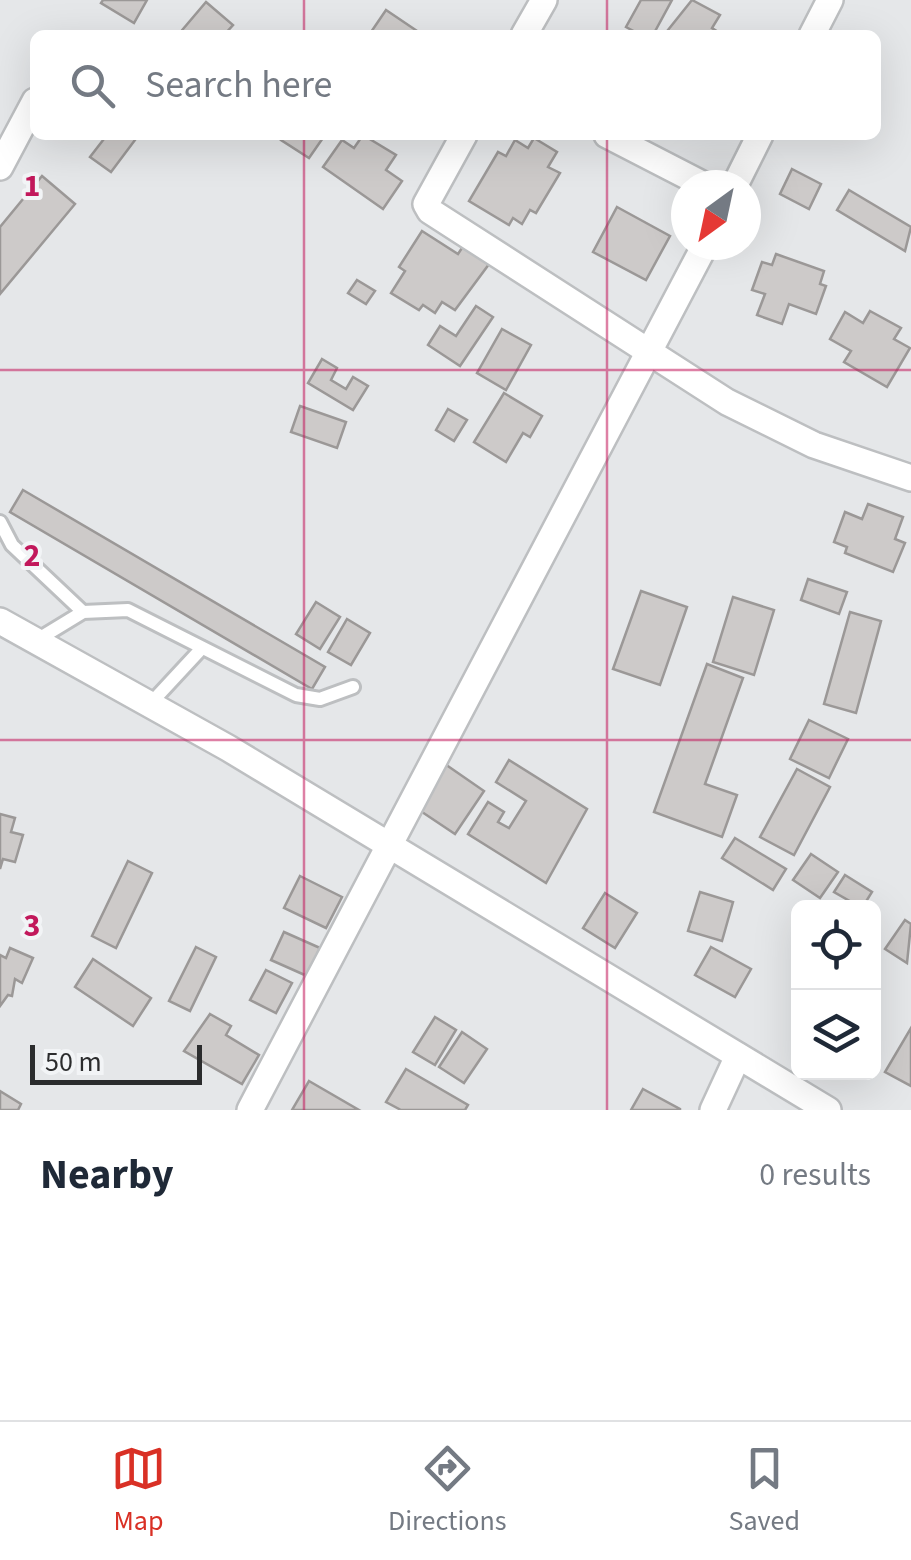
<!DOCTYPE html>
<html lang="en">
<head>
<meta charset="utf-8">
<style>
	:root { --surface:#fff; --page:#f2f2f3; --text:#1f2937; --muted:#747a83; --line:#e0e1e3; --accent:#d93025 }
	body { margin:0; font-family:"Source Sans 3",sans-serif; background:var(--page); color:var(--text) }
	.controls { position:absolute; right:30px; bottom:30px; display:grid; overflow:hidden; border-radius:15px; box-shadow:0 10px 40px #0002 }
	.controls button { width:90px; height:90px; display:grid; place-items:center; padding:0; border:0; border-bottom:2px solid var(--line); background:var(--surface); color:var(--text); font:50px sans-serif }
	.compass { position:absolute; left:671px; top:170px; width:90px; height:90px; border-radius:50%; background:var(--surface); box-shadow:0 10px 40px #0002; rotate:213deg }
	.scale { position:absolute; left:30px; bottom:25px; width:172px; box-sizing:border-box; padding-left:10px; border:5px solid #2b2c2d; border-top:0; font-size:28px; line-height:35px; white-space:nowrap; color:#2b2c2d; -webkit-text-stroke:8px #f2f4f6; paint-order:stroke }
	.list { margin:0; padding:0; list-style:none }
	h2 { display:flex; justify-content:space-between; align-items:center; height:130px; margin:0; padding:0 40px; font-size:42px }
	h2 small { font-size:32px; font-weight:400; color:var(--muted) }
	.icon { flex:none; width:55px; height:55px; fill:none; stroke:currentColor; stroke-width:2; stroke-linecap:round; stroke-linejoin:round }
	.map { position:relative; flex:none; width:911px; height:1110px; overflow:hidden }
	.search { position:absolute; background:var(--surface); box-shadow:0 10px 40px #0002; left:30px; right:30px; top:30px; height:110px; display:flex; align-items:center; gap:25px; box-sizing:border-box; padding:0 35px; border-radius:15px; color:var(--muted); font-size:38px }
	.sheet { height:310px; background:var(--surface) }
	nav { display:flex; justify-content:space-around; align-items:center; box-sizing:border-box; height:140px; border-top:2px solid var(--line); background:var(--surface); font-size:28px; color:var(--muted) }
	nav a { display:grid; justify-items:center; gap:5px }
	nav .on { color:var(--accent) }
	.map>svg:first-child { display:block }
	.building { fill:#cdcac9; stroke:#9b9897; stroke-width:2.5 }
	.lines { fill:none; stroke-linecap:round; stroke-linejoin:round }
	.lane-casing { stroke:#bdbfc1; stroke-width:18 }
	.street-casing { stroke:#bdbfc1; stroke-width:30 }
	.lane { stroke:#fff; stroke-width:12 }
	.street { stroke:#fff; stroke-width:25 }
	.grid { fill:none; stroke:#c2185b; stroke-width:2.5; stroke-opacity:0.55 }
	.grid-label { font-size:32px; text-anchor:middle; font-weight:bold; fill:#c2185b; stroke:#f2f4f6; stroke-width:8; stroke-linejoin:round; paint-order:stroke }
</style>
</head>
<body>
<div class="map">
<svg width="911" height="1110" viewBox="0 0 911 1110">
	<rect width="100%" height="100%" fill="#e5e7e9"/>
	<g class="building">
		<polygon points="103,0 147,0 134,23 101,3"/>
		<polygon points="641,0 672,0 653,35 641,35 626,27"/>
		<polygon points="692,0 720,15 712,28 723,35 664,35"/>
		<polygon points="206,2 233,25 224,35 178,35"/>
		<polygon points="386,10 423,35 369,35"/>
		<polygon points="107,135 129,135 135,140 111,172 90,157"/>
		<polygon points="284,135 325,135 309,158 281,140"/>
		<polygon points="363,135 396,155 386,170 402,181 383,209 323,167 342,140 354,148"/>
		<polygon points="534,138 557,152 548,167 560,173 536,213 530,210 522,224 513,218 509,225 469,201 498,152 506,156 515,140 528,148"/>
		<polygon points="792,169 821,184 809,209 780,194"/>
		<polygon points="42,176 75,204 0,294 0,227"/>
		<polygon points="849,190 911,227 905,251 837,210"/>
		<polygon points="617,207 670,236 646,280 593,252"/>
		<polygon points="422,231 458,254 468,239 495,256 455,310 442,302 435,313 423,305 419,310 391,293 405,271 399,267"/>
		<polygon points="776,254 824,271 820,284 826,286 816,314 789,304 782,324 757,315 765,294 752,290 762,262 772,265"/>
		<polygon points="357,280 375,291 366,304 348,293"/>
		<polygon points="476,306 493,317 460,366 428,345 440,326 456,336"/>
		<polygon points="870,311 901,328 894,339 910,348 887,387 844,362 851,351 830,339 845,312 863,323"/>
		<polygon points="502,329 531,345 506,390 477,373"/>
		<polygon points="322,359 337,368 331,380 346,389 353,377 368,386 353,410 308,383"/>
		<polygon points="504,393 542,416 530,437 523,433 506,462 474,442"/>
		<polygon points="300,406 346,422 337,448 291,432"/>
		<polygon points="448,409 467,420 454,441 436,430"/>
		<polygon points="23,490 325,667 312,689 10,512"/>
		<polygon points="868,504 903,517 895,539 905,543 893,572 845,553 847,547 834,542 845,512 862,519"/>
		<polygon points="808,579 847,592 839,614 801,600"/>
		<polygon points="641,591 687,607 660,685 613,669"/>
		<polygon points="733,597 774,610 754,675 713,662"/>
		<polygon points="316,602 340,617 320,649 296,634"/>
		<polygon points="850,612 881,621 856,713 824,704"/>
		<polygon points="347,619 370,633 351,665 328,652"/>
		<polygon points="707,664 743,678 705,784 737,795 722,837 654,812"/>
		<polygon points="809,720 848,739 829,778 790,759"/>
		<polygon points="509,760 587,809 546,883 468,834 488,802 504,812 498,822 509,828 526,801 496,782"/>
		<polygon points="442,762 484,791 455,834 413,806"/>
		<polygon points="797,769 830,787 794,855 760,837"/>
		<polygon points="0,814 15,818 11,832 23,835 15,862 3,859 0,869"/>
		<polygon points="735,838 786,869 773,890 722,858"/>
		<polygon points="811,854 838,872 820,898 793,880"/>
		<polygon points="128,861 152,873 116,948 92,936"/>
		<polygon points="845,875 872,892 862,908 834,892"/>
		<polygon points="300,876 342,897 326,928 284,908"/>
		<polygon points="700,892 733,902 722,941 688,931"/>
		<polygon points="605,893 637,913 615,948 583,928"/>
		<polygon points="905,920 911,924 907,963 885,949"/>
		<polygon points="284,932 320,948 307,976 271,960"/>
		<polygon points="196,947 216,957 190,1011 169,1001"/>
		<polygon points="711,947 751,969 735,997 695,975"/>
		<polygon points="10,948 33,958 22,983 15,979 12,996 8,995 0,1006 0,955 6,958"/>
		<polygon points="93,959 151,998 133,1026 75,987"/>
		<polygon points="266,970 292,983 276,1013 250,1000"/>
		<polygon points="210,1014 231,1026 226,1035 259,1055 242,1084 184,1051"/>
		<polygon points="435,1017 456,1030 435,1065 413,1052"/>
		<polygon points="911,1028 911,1086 885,1072"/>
		<polygon points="462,1032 487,1049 464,1083 439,1067"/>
		<polygon points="406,1069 468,1105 465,1110 401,1110 386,1102"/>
		<polygon points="309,1081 359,1110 292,1110"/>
		<polygon points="643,1089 680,1109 680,1110 631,1110"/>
		<polygon points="0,1091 21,1104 18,1110 0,1110"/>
	</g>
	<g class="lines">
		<g class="lane-casing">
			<g id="lane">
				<polyline points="0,522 12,545 83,612"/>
				<polyline points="37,640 83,612 128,610 296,695 320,699 353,687"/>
				<polyline points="151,703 202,648"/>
			</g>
		</g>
		<g class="street-casing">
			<g id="street">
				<polyline points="524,35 544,0"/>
				<polyline points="812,35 830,0"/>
				<polyline points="464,135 426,204 430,211 727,402 814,445 911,478"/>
				<polyline points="607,135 704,185"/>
				<polyline points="0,167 35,101"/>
				<polyline points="735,185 760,135"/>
				<polyline points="0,621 228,748 828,1110"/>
				<polyline points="250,1110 705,245"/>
				<polyline points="713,1110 738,1056"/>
			</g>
		</g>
		<use href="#lane" class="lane"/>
		<use href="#street" class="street"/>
	</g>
	<path class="grid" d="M304,0V35M607,0V35M304,135V1110M607,135V1110M0,370H911M0,740H911"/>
	<g class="grid-label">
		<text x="32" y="196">1</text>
		<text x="32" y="566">2</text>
		<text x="32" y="936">3</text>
	</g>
</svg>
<div class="controls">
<button><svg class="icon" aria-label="locate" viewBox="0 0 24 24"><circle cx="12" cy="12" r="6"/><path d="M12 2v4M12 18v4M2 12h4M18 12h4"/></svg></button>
<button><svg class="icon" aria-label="layers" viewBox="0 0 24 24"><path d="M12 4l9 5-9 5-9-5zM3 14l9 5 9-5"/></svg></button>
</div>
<svg class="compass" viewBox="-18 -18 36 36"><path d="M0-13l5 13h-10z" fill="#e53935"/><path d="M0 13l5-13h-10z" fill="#747a83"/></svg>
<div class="scale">50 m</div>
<div class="search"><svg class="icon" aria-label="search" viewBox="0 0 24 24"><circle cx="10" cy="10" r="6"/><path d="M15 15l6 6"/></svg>Search here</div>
</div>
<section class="sheet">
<h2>Nearby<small>0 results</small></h2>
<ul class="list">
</ul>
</section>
<nav>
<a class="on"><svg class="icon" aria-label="map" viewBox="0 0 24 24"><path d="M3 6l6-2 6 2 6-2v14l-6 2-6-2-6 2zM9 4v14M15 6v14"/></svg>Map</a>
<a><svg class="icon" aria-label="directions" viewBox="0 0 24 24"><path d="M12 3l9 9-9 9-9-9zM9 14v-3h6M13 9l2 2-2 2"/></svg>Directions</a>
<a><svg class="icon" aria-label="saved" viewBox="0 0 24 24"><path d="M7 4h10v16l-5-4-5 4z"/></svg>Saved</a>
</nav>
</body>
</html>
